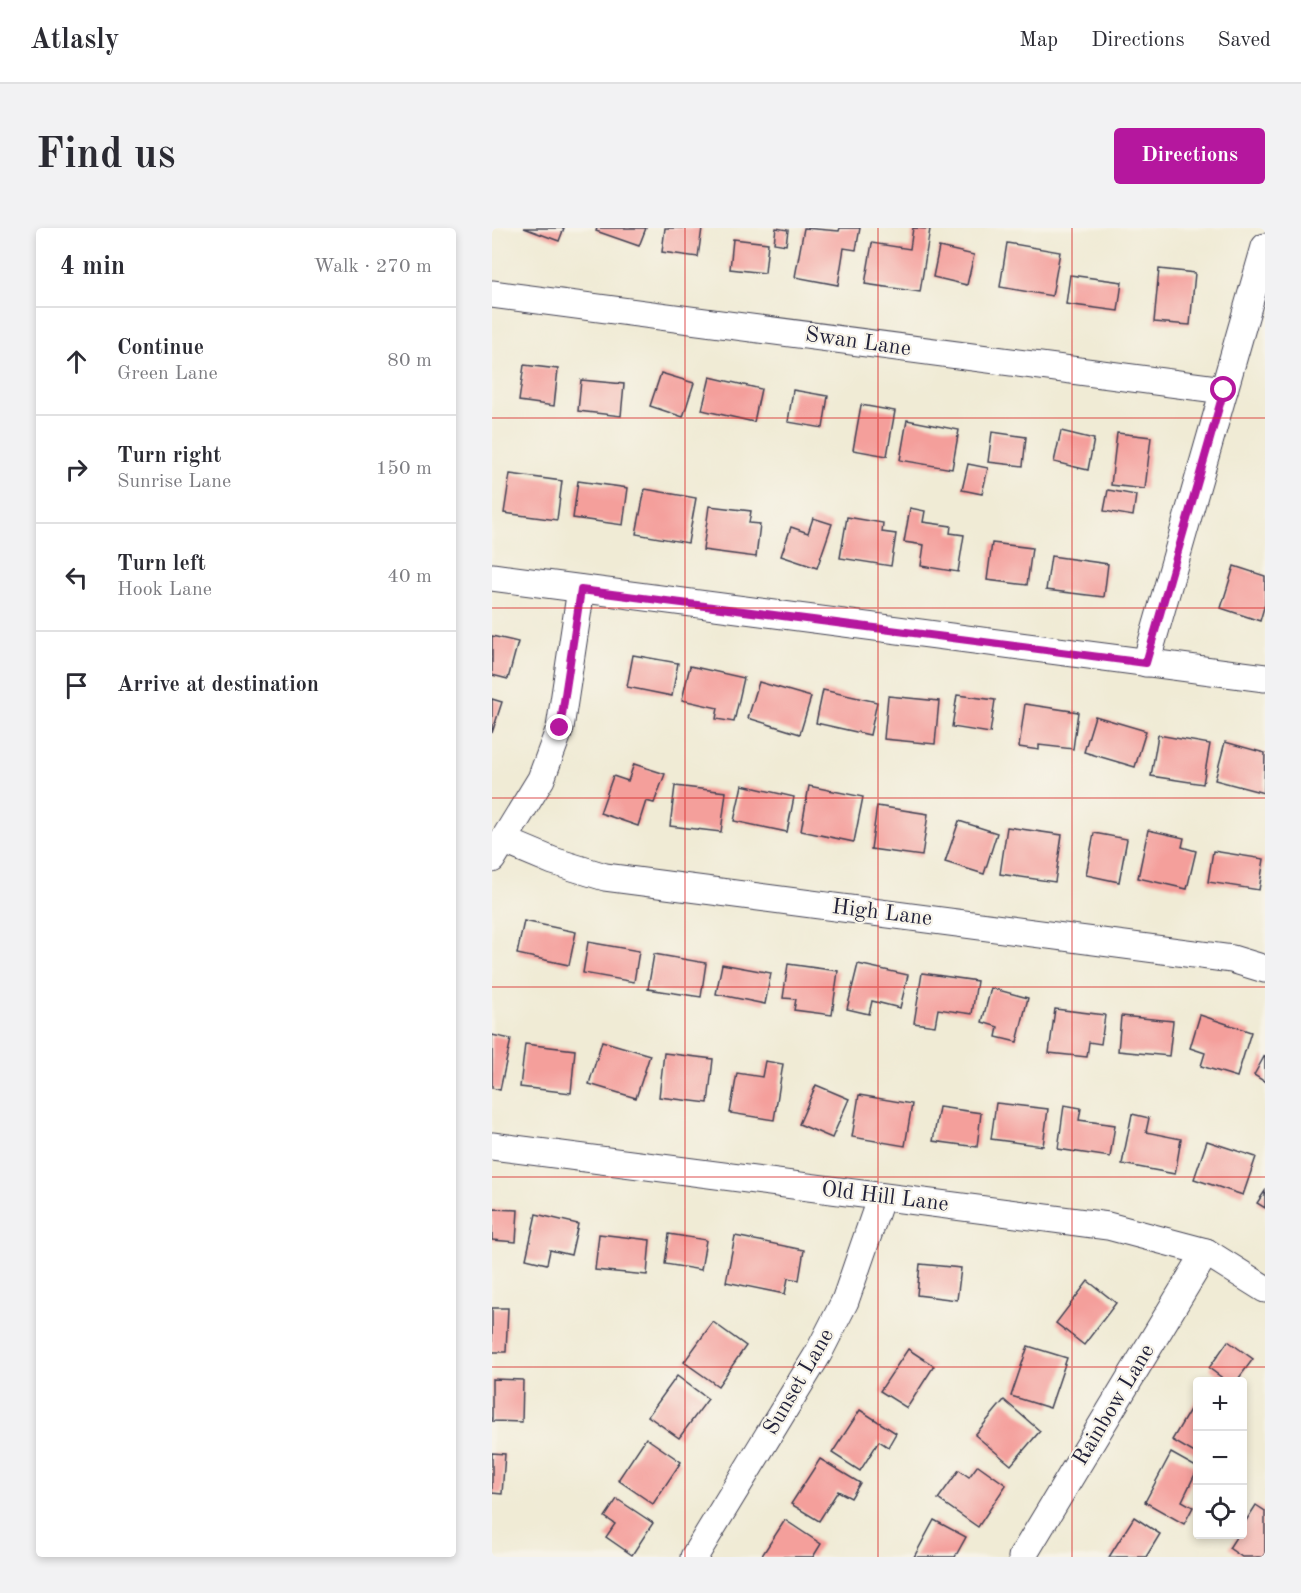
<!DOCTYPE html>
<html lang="en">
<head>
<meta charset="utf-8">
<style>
	:root { --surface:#fff; --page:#f2f2f3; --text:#2b2b33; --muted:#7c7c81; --line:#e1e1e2; --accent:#b5179e }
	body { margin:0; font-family:"Old Standard TT",serif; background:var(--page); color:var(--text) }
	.controls { position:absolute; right:18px; bottom:18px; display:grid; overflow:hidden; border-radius:6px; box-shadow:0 3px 9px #0003 }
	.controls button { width:54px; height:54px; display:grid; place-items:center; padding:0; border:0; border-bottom:2px solid var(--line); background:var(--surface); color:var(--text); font:30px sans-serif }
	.stop { position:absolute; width:18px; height:18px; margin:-14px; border:4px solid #b5179e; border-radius:50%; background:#fff }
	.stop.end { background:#b5179e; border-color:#fff; box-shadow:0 2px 6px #0008 }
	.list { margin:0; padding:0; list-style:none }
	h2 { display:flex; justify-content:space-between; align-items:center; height:78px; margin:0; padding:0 24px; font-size:26px }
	h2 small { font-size:20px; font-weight:400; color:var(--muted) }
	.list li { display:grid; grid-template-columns:39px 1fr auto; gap:18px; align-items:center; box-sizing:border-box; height:108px; padding:0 24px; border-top:2px solid var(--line) }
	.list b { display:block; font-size:22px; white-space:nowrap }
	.list p { margin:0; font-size:20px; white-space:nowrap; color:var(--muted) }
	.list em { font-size:20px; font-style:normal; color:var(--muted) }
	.icon { flex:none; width:33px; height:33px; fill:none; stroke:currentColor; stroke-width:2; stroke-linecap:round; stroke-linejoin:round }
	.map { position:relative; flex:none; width:773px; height:1329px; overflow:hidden; border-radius:6px }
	header { display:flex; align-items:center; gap:36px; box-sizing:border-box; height:84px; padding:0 30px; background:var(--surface); border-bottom:2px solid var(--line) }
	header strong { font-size:28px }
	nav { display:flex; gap:33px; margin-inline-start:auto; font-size:21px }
	.intro { display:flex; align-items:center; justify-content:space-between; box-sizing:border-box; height:144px; padding:0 36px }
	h1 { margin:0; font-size:42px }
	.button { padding:15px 27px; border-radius:6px; background:var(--accent); color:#fff; font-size:21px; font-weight:700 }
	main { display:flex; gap:36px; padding:0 36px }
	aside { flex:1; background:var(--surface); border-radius:6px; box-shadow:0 3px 9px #0003 }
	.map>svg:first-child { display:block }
	.building { fill:#f49f9b }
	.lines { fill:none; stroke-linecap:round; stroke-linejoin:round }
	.minor-casing { stroke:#414052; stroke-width:29 }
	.minor { stroke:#fff; stroke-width:27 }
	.route { stroke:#b5179e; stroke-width:8 }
	.grid { fill:none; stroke:#d62828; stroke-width:1.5; stroke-opacity:0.55 }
	.labels { text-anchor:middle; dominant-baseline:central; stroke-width:4.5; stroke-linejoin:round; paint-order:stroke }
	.street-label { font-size:22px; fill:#22223b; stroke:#f7f3e8 }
</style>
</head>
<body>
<header>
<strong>Atlasly</strong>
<nav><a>Map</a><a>Directions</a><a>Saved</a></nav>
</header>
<div class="intro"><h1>Find us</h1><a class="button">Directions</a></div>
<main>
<aside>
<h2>4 min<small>Walk · 270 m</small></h2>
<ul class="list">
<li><svg class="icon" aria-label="ahead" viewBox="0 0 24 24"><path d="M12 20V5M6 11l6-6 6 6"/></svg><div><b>Continue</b><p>Green Lane</p></div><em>80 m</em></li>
<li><svg class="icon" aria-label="right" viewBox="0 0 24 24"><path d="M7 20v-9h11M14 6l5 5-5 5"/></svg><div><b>Turn right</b><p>Sunrise Lane</p></div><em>150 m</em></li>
<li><svg class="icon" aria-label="left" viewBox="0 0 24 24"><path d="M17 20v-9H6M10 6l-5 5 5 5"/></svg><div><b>Turn left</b><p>Hook Lane</p></div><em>40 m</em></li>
<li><svg class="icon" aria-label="arrive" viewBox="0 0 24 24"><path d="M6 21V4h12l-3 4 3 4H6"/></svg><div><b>Arrive at destination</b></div></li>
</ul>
</aside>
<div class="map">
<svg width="773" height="1329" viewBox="0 0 773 1329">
	<rect width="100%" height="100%" fill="#f7f3e8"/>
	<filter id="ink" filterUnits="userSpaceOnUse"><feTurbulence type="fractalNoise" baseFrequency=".0167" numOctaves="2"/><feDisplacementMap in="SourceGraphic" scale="12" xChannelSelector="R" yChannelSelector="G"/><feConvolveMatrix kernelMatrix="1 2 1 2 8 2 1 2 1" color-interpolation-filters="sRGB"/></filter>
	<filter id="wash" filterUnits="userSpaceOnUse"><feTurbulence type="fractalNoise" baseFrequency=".008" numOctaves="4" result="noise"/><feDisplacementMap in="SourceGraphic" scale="24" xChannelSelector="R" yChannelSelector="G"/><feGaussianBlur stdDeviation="1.35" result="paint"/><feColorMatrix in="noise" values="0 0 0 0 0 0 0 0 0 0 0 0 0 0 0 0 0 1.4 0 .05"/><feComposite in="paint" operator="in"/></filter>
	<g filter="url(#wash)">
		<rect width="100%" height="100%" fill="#f0ebd5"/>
		<g id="blocks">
			<g class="building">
				<polygon points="32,0 72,0 67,13"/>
				<polygon points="105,0 154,0 147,18 104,3"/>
				<polygon points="173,0 210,0 206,29 170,24"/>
				<polygon points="284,0 296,2 294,17 282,15"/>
				<polygon points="312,0 347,3 348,0 368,0 364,22 352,20 346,57 303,49"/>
				<polygon points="421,0 438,1 428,64 373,56 380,15 418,21"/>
				<polygon points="241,11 276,15 273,45 238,41"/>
				<polygon points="515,15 568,24 560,68 508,59"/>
				<polygon points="447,19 482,27 475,57 441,49"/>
				<polygon points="667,41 703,45 698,97 662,94"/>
				<polygon points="578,47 630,54 626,83 574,76"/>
				<polygon points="32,137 66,141 62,178 27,173"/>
				<polygon points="169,145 202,155 191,189 158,178"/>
				<polygon points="218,149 269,161 262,194 210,182"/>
				<polygon points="89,152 132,156 129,188 86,183"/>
				<polygon points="301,162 336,168 331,200 296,194"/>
				<polygon points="369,177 403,183 395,228 361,222"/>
				<polygon points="415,192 467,202 460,241 408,232"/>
				<polygon points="569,203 602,211 596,242 562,234"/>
				<polygon points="500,204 534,209 531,238 496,234"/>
				<polygon points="625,205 659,209 653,261 619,257"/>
				<polygon points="476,236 496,240 490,266 470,262"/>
				<polygon points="18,246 70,253 65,292 12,285"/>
				<polygon points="86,253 136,260 131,297 81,290"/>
				<polygon points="153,261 204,270 196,315 144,306"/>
				<polygon points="616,262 644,267 641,288 612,283"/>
				<polygon points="217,278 259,283 257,295 268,296 264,329 211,322"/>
				<polygon points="418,280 433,283 431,294 459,298 458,305 472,307 466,344 429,338 432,317 412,314"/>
				<polygon points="355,289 391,295 390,304 404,306 399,338 348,330"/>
				<polygon points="321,290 340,296 325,340 289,328 299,299 316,305"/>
				<polygon points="500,315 540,320 535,357 495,352"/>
				<polygon points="559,328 616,336 612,369 554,362"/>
				<polygon points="742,338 773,348 773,376 768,393 729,380"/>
				<polygon points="0,408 26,414 16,451 0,447"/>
				<polygon points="141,427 186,435 180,468 135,459"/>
				<polygon points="198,438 252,450 242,494 224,491 226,480 190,472"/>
				<polygon points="267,454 319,469 308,506 256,490"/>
				<polygon points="331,462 385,474 378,507 324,495"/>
				<polygon points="465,467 503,472 498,505 460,499"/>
				<polygon points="396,468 447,473 443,516 392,511"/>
				<polygon points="0,471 10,474 0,505"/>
				<polygon points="533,476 586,484 581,521 547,517 547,522 527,519"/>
				<polygon points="603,488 654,503 643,539 592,524"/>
				<polygon points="666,507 718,516 711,556 659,548"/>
				<polygon points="733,514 773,525 772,565 723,552"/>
				<polygon points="142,536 173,546 162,575 154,573 146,598 108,585 121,548 136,553"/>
				<polygon points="250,557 302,569 295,604 242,593"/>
				<polygon points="183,558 234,564 229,604 178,598"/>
				<polygon points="317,558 371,569 362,614 309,603"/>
				<polygon points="385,578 436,586 430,628 379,621"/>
				<polygon points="467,593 505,605 492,646 453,634"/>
				<polygon points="515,599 570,607 563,654 508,646"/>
				<polygon points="656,602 692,610 690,619 704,623 695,661 646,650"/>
				<polygon points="602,605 635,611 627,654 594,647"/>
				<polygon points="721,623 772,631 767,662 716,654"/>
				<polygon points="32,693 84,704 77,737 25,726"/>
				<polygon points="96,714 147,723 142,754 91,745"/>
				<polygon points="162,726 214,735 209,769 156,761"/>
				<polygon points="230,736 279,745 273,776 224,766"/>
				<polygon points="296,736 346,743 340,787 302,782 304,771 291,770"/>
				<polygon points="366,736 416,747 408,780 380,773 377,786 355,781"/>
				<polygon points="430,745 485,753 480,786 446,781 443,798 422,795"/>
				<polygon points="499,760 536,770 525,814 504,809 506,799 490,794"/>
				<polygon points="563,781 613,787 609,816 597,814 595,829 557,825"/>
				<polygon points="708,787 759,804 745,849 709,838 713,825 698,820"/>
				<polygon points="629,788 681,793 677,828 626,823"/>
				<polygon points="0,807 19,811 8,862 0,860"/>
				<polygon points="110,813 158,827 144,870 97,856"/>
				<polygon points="33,816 83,822 79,865 28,859"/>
				<polygon points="172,825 221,831 216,875 167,869"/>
				<polygon points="773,827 773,854 762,847"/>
				<polygon points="273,833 291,836 282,892 238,885 245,845 270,849"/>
				<polygon points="324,857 357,871 340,910 307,896"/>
				<polygon points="367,867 420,876 413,918 360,909"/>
				<polygon points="504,875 556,881 551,918 499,911"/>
				<polygon points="572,877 589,880 587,892 623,897 618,929 566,921"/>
				<polygon points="447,879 489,885 485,919 441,913"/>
				<polygon points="640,886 657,890 654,904 689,911 683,946 630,936"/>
				<polygon points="715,913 764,929 751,967 702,951"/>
				<polygon points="773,963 773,980 765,975"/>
				<polygon points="0,981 26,982 24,1014 0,1012"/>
				<polygon points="44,986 86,996 79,1027 58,1022 55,1036 34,1031"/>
				<polygon points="107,1006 158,1012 155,1047 103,1042"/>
				<polygon points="177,1006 214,1012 209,1042 173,1036"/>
				<polygon points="243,1008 312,1022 307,1052 296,1050 293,1066 234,1054"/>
				<polygon points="428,1036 469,1040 465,1072 425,1067"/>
				<polygon points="596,1053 624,1075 592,1117 564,1095"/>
				<polygon points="0,1080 16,1080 14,1124 0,1124"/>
				<polygon points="221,1094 254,1118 226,1158 192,1134"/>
				<polygon points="736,1113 761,1131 744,1154 736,1154 717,1140"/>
				<polygon points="536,1118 575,1130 558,1180 519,1168"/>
				<polygon points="416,1121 442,1138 415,1180 388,1163"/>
				<polygon points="185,1148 216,1171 187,1210 156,1188"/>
				<polygon points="0,1151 31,1152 30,1194 0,1193"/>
				<polygon points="706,1168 706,1227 680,1212"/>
				<polygon points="512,1172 548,1203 519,1237 483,1207"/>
				<polygon points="368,1182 404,1205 396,1219 387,1213 368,1243 340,1225"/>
				<polygon points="154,1210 189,1234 161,1276 126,1252"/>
				<polygon points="0,1225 13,1226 10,1266 0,1265"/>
				<polygon points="679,1225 706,1240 690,1273 701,1279 692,1296 653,1274"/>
				<polygon points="328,1231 368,1255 359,1270 346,1263 327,1293 299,1276"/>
				<polygon points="486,1237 514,1257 486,1299 446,1271 467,1242 477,1249"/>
				<polygon points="125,1271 161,1295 140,1327 114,1309 123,1296 113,1289"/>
				<polygon points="764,1277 773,1283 773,1329 750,1329 737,1320 746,1306 750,1306 750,1299"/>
				<polygon points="642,1289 668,1306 654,1329 617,1329"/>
				<polygon points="293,1292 329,1316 321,1329 269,1329"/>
				<polygon points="442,1292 474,1309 463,1329 422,1329"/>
			</g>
		</g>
	</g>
	<g filter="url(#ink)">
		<use href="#blocks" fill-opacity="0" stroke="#414052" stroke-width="1.5"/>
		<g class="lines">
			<g class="minor-casing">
				<g id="minor">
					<polyline points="0,66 732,162"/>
					<polyline points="0,349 773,450"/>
					<polyline points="654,435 773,19"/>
					<polyline points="11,612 61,633 113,649 740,731 773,741"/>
					<polyline points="0,631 49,551 68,500 89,361"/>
					<polyline points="0,918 616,998 714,1024 773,1061"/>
					<polyline points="202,1329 326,1126 353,1073 389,969"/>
					<polyline points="530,1329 714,1024"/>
				</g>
			</g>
			<use href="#minor" class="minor"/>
		</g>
	</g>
	<g class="lines" filter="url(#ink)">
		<polyline class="route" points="68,500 89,362 654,435 732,162"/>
	</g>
	<path class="grid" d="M193,0V1329M386,0V1329M580,0V1329M0,190H773M0,380H773M0,570H773M0,759H773M0,949H773M0,1139H773"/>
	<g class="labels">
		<g class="street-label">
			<text transform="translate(366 114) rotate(8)">Swan Lane</text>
			<text transform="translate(390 685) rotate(7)">High Lane</text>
			<text transform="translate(393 969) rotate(7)">Old Hill Lane</text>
			<text transform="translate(307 1154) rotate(-60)">Sunset Lane</text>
			<text transform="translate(622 1177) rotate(-59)">Rainbow Lane</text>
		</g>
	</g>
</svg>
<div class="controls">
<button>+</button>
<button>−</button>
<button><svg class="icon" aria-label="locate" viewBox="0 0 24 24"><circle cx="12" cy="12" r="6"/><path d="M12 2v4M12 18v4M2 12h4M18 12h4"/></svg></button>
</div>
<div class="stop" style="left:732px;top:162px"></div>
<div class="stop end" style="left:68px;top:500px"></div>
</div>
</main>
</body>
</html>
